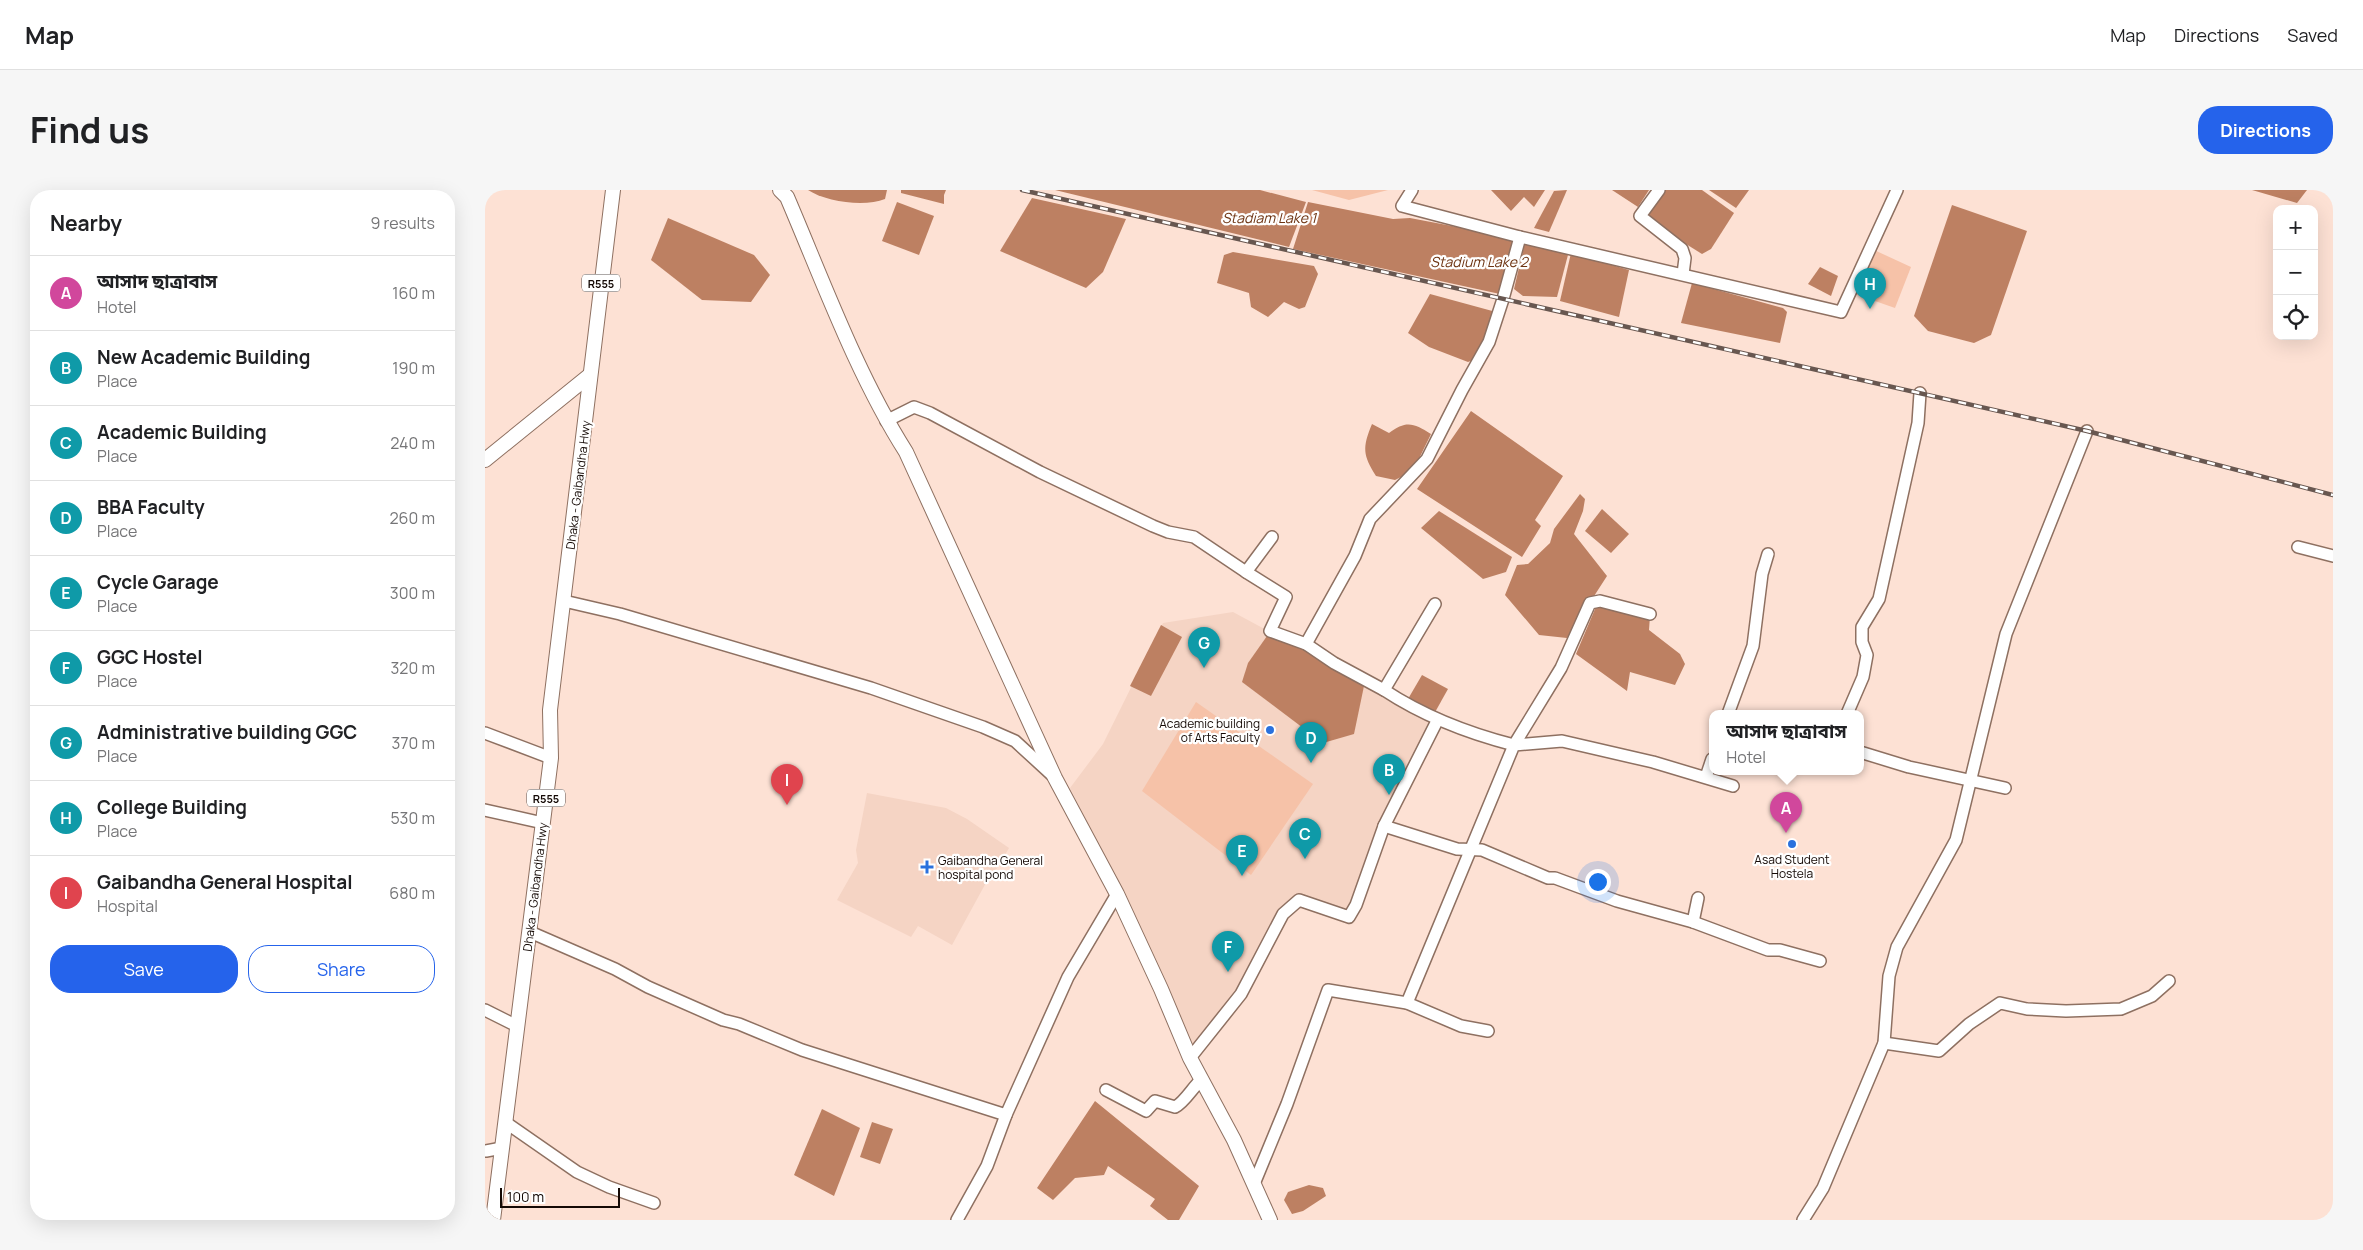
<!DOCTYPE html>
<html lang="en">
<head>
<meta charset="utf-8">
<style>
	:root { --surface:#fff; --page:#f6f6f6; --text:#202124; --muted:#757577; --line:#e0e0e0; --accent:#2563eb }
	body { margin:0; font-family:Manrope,"Noto Sans Bengali",sans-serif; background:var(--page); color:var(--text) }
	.controls { position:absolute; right:15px; top:15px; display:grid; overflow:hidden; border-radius:10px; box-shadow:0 5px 20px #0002 }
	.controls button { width:45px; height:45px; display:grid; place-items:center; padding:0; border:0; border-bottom:1px solid var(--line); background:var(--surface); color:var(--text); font:25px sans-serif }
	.scale { position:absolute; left:15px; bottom:12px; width:120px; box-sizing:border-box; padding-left:5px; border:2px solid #140905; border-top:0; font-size:14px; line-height:18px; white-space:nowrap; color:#140905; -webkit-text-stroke:4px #fff; paint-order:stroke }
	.you { position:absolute; left:1112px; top:691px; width:18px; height:18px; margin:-12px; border:4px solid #fff; border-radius:50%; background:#1a73e8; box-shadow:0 0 0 8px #1a73e833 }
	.badge { display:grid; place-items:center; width:32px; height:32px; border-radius:50%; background:var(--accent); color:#fff; font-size:16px; font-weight:700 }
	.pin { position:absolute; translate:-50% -41px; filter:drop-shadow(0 1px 2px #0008) }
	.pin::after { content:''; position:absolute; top:26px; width:18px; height:15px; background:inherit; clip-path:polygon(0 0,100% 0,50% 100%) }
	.popup { position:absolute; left:1224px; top:520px; width:155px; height:65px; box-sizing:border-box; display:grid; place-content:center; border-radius:10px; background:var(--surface); filter:drop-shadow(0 1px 4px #0005); font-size:16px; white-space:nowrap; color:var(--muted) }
	.popup b { font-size:19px; color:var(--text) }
	.popup::after { content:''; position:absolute; left:50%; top:100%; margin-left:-10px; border:10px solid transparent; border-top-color:var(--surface) }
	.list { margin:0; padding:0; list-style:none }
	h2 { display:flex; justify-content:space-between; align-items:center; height:65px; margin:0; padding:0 20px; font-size:21px }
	h2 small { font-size:16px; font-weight:400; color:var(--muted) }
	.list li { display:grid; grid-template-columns:32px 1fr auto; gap:15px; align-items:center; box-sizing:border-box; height:75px; padding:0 20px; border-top:1px solid var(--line) }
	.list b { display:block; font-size:19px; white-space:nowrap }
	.list p { margin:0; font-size:16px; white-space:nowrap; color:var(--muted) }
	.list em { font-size:16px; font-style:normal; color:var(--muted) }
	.actions { display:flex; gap:10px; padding:15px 20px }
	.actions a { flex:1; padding:11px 0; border:1px solid var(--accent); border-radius:20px; text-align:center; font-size:18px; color:var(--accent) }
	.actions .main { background:var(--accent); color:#fff }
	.icon { flex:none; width:28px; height:28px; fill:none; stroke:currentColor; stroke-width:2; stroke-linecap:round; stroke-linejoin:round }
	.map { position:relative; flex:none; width:1848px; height:1030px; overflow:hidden; border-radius:20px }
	header { display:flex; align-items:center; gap:30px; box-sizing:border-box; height:70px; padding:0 25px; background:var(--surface); border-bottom:1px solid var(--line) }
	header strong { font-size:24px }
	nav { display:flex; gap:28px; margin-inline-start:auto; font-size:18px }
	.intro { display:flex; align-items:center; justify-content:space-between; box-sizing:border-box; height:120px; padding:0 30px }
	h1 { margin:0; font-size:35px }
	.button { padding:12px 22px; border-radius:20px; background:var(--accent); color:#fff; font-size:18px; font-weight:700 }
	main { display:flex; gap:30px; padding:0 30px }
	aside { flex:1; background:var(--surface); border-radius:20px; box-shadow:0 5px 20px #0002 }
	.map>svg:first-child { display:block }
	.built { fill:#f5d4c4 }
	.green { fill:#f6c2a8 }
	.water { fill:#bd8062 }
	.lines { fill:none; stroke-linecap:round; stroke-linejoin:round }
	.minor-casing { stroke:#8e7061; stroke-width:14 }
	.major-casing { stroke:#8e7061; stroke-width:16 }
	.minor { stroke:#fff; stroke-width:11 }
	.major { stroke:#fff; stroke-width:14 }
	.rail-casing { stroke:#685750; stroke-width:4.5 }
	.rail { stroke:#fff; stroke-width:2.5; stroke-dasharray:8; stroke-linecap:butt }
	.poi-dot { fill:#2a71dd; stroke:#fff; stroke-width:2 }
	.labels { text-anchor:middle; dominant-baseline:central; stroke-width:4.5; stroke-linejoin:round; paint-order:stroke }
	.shield { fill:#fff; stroke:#5a5350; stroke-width:1 }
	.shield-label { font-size:11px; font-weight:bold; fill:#140905 }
	.street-label { font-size:12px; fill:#140905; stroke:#fff }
	.poi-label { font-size:12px; fill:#140905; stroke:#fff; text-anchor:end }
	.water-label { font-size:14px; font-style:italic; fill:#6d3311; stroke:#fff }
</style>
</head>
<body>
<header>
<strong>Map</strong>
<nav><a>Map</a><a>Directions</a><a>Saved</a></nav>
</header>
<div class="intro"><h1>Find us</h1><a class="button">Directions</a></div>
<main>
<aside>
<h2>Nearby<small>9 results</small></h2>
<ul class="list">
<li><span class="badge" style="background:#d1479c">A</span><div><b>আসাদ ছাত্রাবাস</b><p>Hotel</p></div><em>160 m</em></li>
<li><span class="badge" style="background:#0f9aa8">B</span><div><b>New Academic Building</b><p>Place</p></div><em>190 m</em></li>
<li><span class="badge" style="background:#0f9aa8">C</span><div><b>Academic Building</b><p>Place</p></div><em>240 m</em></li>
<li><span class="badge" style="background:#0f9aa8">D</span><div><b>BBA Faculty</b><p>Place</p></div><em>260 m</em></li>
<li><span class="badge" style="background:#0f9aa8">E</span><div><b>Cycle Garage</b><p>Place</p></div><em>300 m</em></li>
<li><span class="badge" style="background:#0f9aa8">F</span><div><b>GGC Hostel</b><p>Place</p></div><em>320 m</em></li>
<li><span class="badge" style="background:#0f9aa8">G</span><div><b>Administrative building GGC</b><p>Place</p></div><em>370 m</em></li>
<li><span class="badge" style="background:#0f9aa8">H</span><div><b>College Building</b><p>Place</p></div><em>530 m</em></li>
<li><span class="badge" style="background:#e0444e">I</span><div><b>Gaibandha General Hospital</b><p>Hospital</p></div><em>680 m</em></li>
</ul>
<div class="actions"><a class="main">Save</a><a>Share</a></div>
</aside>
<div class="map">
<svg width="1848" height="1030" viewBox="0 0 1848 1030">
	<rect width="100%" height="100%" fill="#fde1d4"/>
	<g class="built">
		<polygon points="748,422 951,531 864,726 814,710 708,861 637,702 585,598 618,554 678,433"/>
		<polygon points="382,603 461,618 482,629 524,658 508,685 503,689 467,755 433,736 426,747 352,710 373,673 371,660"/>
	</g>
	<g class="green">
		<polygon points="827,0 903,0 864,10"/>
		<polygon points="1387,59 1426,77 1410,118 1367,103"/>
		<polygon points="711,512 828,594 766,685 657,601"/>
	</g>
	<g class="water">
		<path d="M323,0H402L400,9C380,17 341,12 323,0Z"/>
		<polygon points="416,0 461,0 459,5 459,14 416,3"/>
		<polygon points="570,0 775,0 821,12 804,57"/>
		<polygon points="1006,0 1060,0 1049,17 1039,7 1026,21"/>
		<polygon points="1082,0 1064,42 1049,38 1069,1"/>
		<polygon points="1127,0 1164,0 1153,17"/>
		<polygon points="1180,0 1217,0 1249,23 1226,59 1217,64 1169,34 1163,22"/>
		<polygon points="1224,0 1264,0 1251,18"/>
		<polygon points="1767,0 1822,0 1812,13"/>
		<polygon points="547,8 641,29 618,82 601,98 515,61"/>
		<polygon points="412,12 449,26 434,65 397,51"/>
		<polygon points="823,12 908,29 925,28 1030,48 1015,104 808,59"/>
		<polygon points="1467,15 1542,41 1506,145 1489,153 1443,141 1429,126"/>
		<polygon points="183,28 269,65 285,85 266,112 217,110 166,70"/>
		<polygon points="1041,48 1084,61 1072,107 1038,106 1029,99"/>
		<polygon points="748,62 829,76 833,84 820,117 814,119 799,112 783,127 766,117 764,103 732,93 739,65"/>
		<polygon points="1086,63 1144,80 1134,127 1075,111"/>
		<polygon points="1335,77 1353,86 1346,106 1323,94"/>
		<polygon points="1207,93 1298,118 1302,122 1295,153 1196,133"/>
		<polygon points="945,104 1011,122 991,169 983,172 944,157 923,143"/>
		<polygon points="986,221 1078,286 1050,330 1056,336 1037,367 932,299"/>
		<path d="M887,234L904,243C921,230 929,233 946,244L928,281L910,290L891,286C878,265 877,258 887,234Z"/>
		<polygon points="1095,304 1100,309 1098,321 1089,344 1122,386 1082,448 1054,445 1020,405 1032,375 1043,374 1065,353 1069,339"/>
		<polygon points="1117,319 1144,344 1126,363 1100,341"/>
		<polygon points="954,321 1027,367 1021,382 998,389 936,338"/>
		<polygon points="1113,412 1165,426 1164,440 1195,464 1200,474 1190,495 1145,482 1142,501 1091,464"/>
		<polygon points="676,435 697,447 666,506 645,496"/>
		<polygon points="782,446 822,461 879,496 869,544 838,553 757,492 763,473"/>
		<polygon points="937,485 963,499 949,524 923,509"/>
		<polygon points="610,911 714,996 694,1030 683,1030 665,1016 670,1009 623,976 619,985 590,988 568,1010 552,998"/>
		<polygon points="337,919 375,938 349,1006 309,985"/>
		<polygon points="387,932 408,939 395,974 375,967"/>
		<polygon points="824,995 838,998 841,1006 818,1021 807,1024 799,1010 803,1002"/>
	</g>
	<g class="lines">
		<g class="minor-casing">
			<g id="minor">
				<polyline points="927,0 917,16 1035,47 1356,122 1412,0"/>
				<polyline points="1174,0 1155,26 1197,59 1200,68 1198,84"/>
				<polyline points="401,231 429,217 445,223 555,282 668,336 683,342 709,347 761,382 787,347"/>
				<polyline points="1813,357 1848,366"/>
				<polyline points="761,382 801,407 785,441 821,454 849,473 899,500"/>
				<polyline points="79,411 135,424 386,498 498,537 530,551 567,585"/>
				<path d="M950,414L899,500C940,527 982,543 1029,555L1076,478L1105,413L1115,411L1165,424"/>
				<polyline points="821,454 870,366 885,329 942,269 977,200 1004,152 1018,109 1035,47"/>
				<polyline points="1243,524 1268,456 1277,384 1283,364"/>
				<polyline points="1362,524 1378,487 1382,465 1377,452 1377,437 1394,409 1433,233 1435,203"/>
				<polyline points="0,543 66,568"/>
				<polyline points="1375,562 1424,577 1520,598"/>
				<polyline points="1221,587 1227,569"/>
				<polyline points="0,620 58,633"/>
				<polyline points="899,636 972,659 997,660 1063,688 1070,688 1132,711 1208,732 1283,760 1295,760 1335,771"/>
				<polyline points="1208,732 1213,708"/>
				<polyline points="45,742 130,779 163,797 238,830 254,834 317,860 521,925"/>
				<polyline points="922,813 1029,555 1077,551 1168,572 1248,596"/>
				<polyline points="0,820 32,836"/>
				<polyline points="1399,853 1454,861 1484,834 1515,813 1542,819 1581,821 1636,819 1667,806 1684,791"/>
				<polyline points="705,868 756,804 798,724 814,710 864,727 871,715 899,636 952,531"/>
				<path d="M621,900L661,921L670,911L690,917C699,913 708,897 716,890"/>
				<polyline points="20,932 92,982 124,997 169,1013"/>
				<polyline points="1,961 17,958"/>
				<polyline points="769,994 802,914 843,800 922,813 976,836 1003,841"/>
				<polyline points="472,1030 502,976 521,925 583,787 632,704"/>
				<polyline points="1318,1030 1338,998 1399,853 1404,786 1412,757 1471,650 1521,444 1602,241"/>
			</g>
		</g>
		<g class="major-casing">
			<g id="major">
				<path d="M295,0L302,7C338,91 372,185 421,262L570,588L632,704L676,799L705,868L749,950L785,1030"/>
				<polyline points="0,270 105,185"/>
				<polyline points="8,1030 66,568 65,520 128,0"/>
			</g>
		</g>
		<use href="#minor" class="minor"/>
		<use href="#major" class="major"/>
		<g class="rail-casing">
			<polyline id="rail" points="537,0 1602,241 1848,305"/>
		</g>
		<use href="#rail" class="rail"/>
	</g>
	<g class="poi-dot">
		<circle cx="785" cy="540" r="5"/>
		<circle cx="1307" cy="654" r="5"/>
		<path d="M439.5 669.5h5v5h5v5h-5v5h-5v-5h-5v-5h5z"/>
	</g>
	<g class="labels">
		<g class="shield">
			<rect x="97" y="84.5" width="38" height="17" rx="4"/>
			<rect x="42" y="599.5" width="38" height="17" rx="4"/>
		</g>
		<g class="shield-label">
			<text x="116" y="93">R555</text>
			<text x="61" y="608">R555</text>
		</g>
		<g class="street-label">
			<text transform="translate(93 295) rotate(-83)">Dhaka - Gaibandha Hwy</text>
			<text transform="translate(50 697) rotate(-83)">Dhaka - Gaibandha Hwy</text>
		</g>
		<g class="poi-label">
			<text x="775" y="533">Academic building<tspan x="775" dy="14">of Arts Faculty</tspan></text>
			<text x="1307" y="669" text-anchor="middle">Asad Student<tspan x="1307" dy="14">Hostela</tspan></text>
			<text x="453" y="670" text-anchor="start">Gaibandha General<tspan x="453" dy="14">hospital pond</tspan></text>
		</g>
		<g class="water-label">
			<text x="784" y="27">Stadiam Lake 1</text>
			<text x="994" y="71">Stadium Lake 2</text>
		</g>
	</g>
</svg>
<div class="controls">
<button>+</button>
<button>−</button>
<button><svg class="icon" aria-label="locate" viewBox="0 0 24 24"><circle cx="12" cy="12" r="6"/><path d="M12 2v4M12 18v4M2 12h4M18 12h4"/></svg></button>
</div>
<div class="scale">100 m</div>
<div class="you"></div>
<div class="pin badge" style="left:1301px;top:643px;background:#d1479c">A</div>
<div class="popup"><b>আসাদ ছাত্রাবাস</b>Hotel</div>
<div class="pin badge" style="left:904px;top:605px;background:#0f9aa8">B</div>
<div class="pin badge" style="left:820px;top:669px;background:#0f9aa8">C</div>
<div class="pin badge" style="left:826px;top:573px;background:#0f9aa8">D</div>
<div class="pin badge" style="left:757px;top:686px;background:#0f9aa8">E</div>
<div class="pin badge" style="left:743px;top:782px;background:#0f9aa8">F</div>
<div class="pin badge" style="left:719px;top:478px;background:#0f9aa8">G</div>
<div class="pin badge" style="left:1385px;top:119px;background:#0f9aa8">H</div>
<div class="pin badge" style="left:302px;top:615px;background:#e0444e">I</div>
</div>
</main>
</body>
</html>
